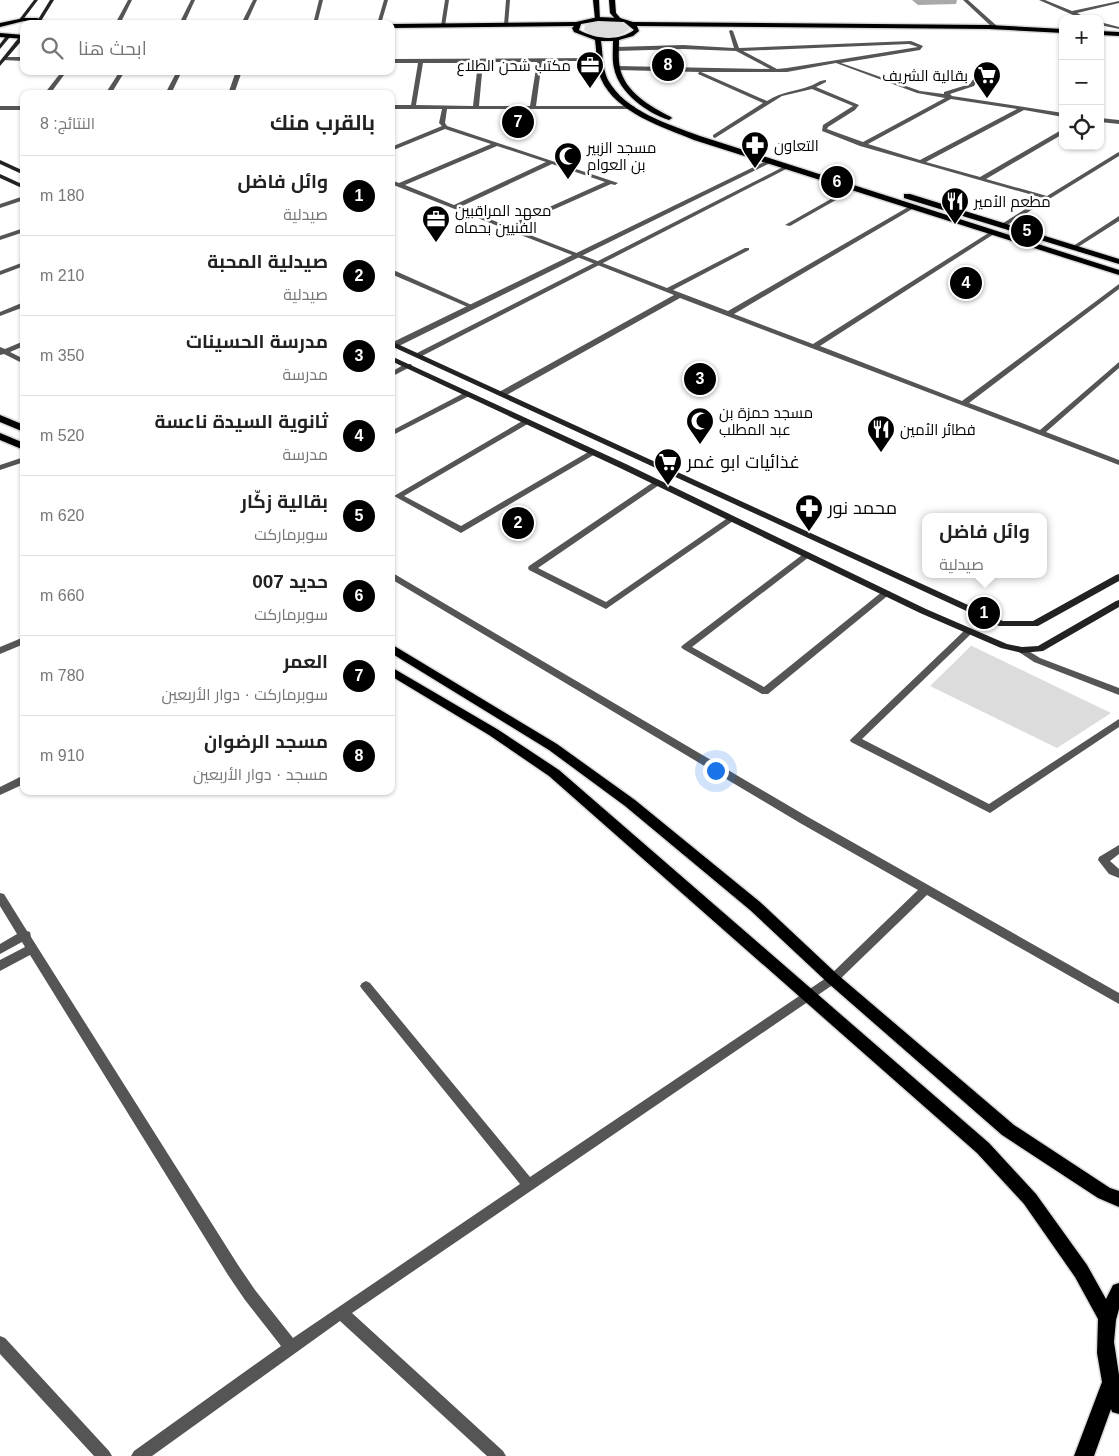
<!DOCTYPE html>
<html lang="ar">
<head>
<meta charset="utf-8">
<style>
	:root { --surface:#fff; --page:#f2f2f2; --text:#222; --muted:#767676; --line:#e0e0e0; --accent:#000 }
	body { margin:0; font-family:Arial,Cairo,sans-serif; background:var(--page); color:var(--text); direction:rtl }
	.controls { position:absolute; right:15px; top:15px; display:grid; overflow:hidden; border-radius:10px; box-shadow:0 1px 4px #0004 }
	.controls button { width:45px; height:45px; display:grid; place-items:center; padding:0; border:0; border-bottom:1px solid var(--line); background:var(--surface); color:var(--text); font:25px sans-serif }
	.you { position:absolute; left:715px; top:770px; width:18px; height:18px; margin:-12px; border:4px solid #fff; border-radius:50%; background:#1a73e8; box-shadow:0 0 0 8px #1a73e833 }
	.badge { display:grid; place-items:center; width:32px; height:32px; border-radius:50%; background:var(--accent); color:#fff; font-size:16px; font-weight:700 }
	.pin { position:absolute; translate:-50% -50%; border:2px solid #fff; box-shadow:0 1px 5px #0006 }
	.popup { position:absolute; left:922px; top:513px; width:125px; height:65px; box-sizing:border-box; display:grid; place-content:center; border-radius:10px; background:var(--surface); filter:drop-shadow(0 1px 4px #0005); font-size:16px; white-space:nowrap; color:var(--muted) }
	.popup b { font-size:19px; color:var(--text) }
	.popup::after { content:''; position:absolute; left:50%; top:100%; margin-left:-10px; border:10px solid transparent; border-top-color:var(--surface) }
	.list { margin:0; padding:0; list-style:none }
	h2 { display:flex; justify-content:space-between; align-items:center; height:65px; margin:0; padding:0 20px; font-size:21px }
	h2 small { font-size:16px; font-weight:400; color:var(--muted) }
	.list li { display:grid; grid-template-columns:32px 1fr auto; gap:15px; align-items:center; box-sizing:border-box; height:80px; padding:0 20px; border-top:1px solid var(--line) }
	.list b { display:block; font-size:19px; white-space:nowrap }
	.list p { margin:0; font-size:16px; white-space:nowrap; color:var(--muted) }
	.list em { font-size:16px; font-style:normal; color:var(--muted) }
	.icon { flex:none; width:28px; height:28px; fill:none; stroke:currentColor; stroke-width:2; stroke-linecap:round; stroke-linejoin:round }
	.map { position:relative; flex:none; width:1119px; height:1456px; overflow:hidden; direction:ltr }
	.search { position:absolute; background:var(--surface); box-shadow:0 1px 4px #0004; left:20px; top:20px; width:375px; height:55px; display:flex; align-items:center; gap:12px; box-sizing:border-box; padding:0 18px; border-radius:10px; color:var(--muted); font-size:19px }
	.panel { position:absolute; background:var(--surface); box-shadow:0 1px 4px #0004; left:20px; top:90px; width:375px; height:705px; border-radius:10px; direction:rtl }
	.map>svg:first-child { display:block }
	.green { fill:#dcdcdc }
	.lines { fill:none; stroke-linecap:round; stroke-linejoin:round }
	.primary-casing { stroke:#dbdbdb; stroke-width:3 }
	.trunk-casing { stroke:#dbdbdb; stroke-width:2 }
	.minor { fill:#555; fill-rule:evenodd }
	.tertiary { fill:#555; fill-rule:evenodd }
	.secondary { fill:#222; fill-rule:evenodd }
	.primary { fill:#000; fill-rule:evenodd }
	.trunk { fill:#000; fill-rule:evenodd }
	.wall { fill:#a9a9a9 }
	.labels { text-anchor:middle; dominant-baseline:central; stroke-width:5; stroke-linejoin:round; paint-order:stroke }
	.far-poi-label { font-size:15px; fill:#000; stroke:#fff; text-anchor:start }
	.poi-label { font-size:18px; fill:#000; stroke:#fff; text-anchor:start }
</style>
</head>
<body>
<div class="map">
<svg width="1119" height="1456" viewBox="0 0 1119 1456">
	<rect width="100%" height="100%" fill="#fff"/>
	<g class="green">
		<path d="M609,21L622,23L629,28V30C618,39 595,39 584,30L585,25L595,22Z"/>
		<polygon points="972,645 972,646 1111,713 1057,748 930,686"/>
	</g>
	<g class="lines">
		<g class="primary-casing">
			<g id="primary">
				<path d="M598,17L620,18L633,22L989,25L1063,29V33L989,29L637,26L639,31L633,36L619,40C619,49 618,59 620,68C625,92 651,107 671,117L672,118L669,120C647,113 619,93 614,68C612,60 613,50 613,41H601C603,53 602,68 608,80C625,111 668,124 700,136L1119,270V275L694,140C663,127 616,113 601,79C596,67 597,53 595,40L574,32L572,28L574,26L391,28V24L576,22ZM598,21L624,22L634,30C618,42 595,39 579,30L581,24Z"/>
				<polygon points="24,18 37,18 51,24 24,21 0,27 0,23"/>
				<polygon points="1100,31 1119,32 1119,36 1100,35"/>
				<polygon points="0,33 24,35 24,39 0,37"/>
				<polygon points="904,194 910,194 1119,259 1119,264 904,198"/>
				<polygon points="0,415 24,425 24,432 0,422"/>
				<polygon points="0,433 24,443 24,450 0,440"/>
				<polygon points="391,644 557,744 635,800 760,902 838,975 1014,1125 1110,1188 1119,1191 1119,1207 1098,1198 1002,1135 828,983 750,910 625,806 549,750 391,653"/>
				<polygon points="391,667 497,729 559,770 989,1143 1036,1194 1087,1265 1106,1299 1113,1285 1119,1283 1119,1309 1116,1320 1114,1342 1119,1375 1119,1414 1112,1412 1111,1409 1094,1456 1074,1456 1102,1382 1097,1353 1098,1319 1075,1277 1024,1204 977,1153 549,776 489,735 391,676"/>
			</g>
		</g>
		<g class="trunk-casing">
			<g id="trunk">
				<polygon points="593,0 599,0 600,20 595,19"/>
				<polygon points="609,0 615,0 616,13 622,20 621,21 617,21 610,13"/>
			</g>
		</g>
		<g class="minor">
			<polygon points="128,0 132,0 120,24 115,24"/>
			<polygon points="191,0 195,0 184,24 179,24"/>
			<polygon points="253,0 257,0 246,24 241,24"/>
			<polygon points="319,0 323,0 317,24 313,24"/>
			<polygon points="384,0 388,0 381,24 377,24"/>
			<polygon points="445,0 449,0 445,26 443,27 441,26"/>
			<polygon points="506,0 510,0 508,25 506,26 504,25"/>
			<polygon points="1039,0 1045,0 1072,11 1119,1 1119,3 1077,13 1089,19 1082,19"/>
			<polygon points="1100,22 1119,27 1119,29 1100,25"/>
			<path d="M731,30L733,31L739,48L911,41L923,46L920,50L841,63L920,91L944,94V92L970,84L978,72L981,74L974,86L950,94L952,96L1063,113V117L1024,110L926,162L980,177L1063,129V134L986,179L1047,196L1117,153L1119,152V156L1002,228L999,226L1000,225L1043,198L860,146L822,131L823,125L853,106L812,89L782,96L715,138L713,137V135L763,103L698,74L699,72L617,70L614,68L617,66L770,69L736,51L683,49L616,51L613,49L616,47L683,45L734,48L729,31ZM909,44L918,47L787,68L777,69L743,51ZM836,63L917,93L945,98L863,142L827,129L828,127L855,110L859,105L816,87L826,82V80C820,80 816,84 810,86C794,92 783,91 767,101L701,72H787ZM951,99L1017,109L920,160L868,144Z"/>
			<polygon points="1059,35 1063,35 1063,48 1060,47"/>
			<polygon points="4,57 24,57 24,61 2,60"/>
			<path d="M602,58L600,61H542L536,106H633L635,107V109H447L445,123L447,126L618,183L615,185L611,184L512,228L667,288L745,248H749V250L673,290L728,311L910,206H914V208L734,314L813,344L990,232H994V234L820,346L962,401L1119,284V289L969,403L1040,430L1119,362V368L1046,432L1119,460V465L680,298L505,396H499V392L674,295L391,184V180L399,183L491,144L445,129L391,151V147L442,126L439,123L442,109H391V105H411L418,63H391V59ZM483,62H537L530,106H479ZM423,63H478L473,106L416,105ZM497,146L546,162L454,205L405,185ZM552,164L605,182L507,226L460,207Z"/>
			<polygon points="62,71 67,71 50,94 44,94"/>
			<polygon points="120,71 125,71 111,94 105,94"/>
			<polygon points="177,71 182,71 171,94 165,94"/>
			<polygon points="236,71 242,71 234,94 228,94"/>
			<rect x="0" y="106" width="24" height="4"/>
			<polygon points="1100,118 1119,120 1119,124 1100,122"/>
			<polygon points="852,187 857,188 790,226 785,225"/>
			<polygon points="24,196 24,200 0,208 0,204"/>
			<polygon points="1119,216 1119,221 1075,249 1070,248"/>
			<polygon points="24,228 24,232 0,240 0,236"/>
			<polygon points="24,262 24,266 0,275 0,271"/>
			<polygon points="391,269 474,306 475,307 470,308 391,274"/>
			<polygon points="24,302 24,307 0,316 0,312"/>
			<polygon points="24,341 24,346 10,352 24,359 24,364 4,354 0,355 0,347 5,349"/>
			<polygon points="405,364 411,364 412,366 391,377 391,372"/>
			<polygon points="464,393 467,393 471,395 391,436 391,431"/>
			<polygon points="524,420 527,420 531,422 404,496 461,526 590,451 596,451 597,453 461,533 394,496"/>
			<polygon points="24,457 24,462 0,470 0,465"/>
			<polygon points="655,481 661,481 662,483 538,568 606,602 729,517 732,516 736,519 606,609 529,570 528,568 529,566"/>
			<polygon points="806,552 809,553 810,555 809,557 692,647 764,687 883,591 889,591 891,593 768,694 762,694 683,649 681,647 683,645"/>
			<polygon points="391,572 808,817 1119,993 1119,1004 927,895 837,982 352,1313 503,1451 506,1456 487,1456 340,1321 152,1456 131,1456 134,1451 281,1346 245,1300 228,1275 30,955 0,971 0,960 25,947 22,942 0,954 0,944 17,934 0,906 0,893 4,894 27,931 30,932 31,937 238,1265 255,1290 293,1338 520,1184 362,989 360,986 362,983 366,981 370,983 530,1177 829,976 918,890 800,823 391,579"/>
			<polygon points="969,628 972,629 974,631 972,633 862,739 989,804 1119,719 1119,727 990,813 851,742 850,740 966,629"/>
			<polygon points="24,637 24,644 0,654 0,647"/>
			<polygon points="1022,647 1040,658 1119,688 1119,695 1034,662 1019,652 1017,650"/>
			<polygon points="24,775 24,784 0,795 0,787"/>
			<polygon points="1119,845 1119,854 1110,861 1119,869 1119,878 1109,874 1098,860 1099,857"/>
			<polygon points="0,1336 5,1338 109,1451 112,1456 94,1456 0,1354"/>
		</g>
		<g class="tertiary">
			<polygon points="963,0 968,0 997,26 997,28 993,28"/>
			<polygon points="770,159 772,160 772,162 397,347 391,346 391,343"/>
			<polygon points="785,166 790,167 420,357 413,355"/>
		</g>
		<g class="secondary">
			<polygon points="34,0 38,0 22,21 18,21"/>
			<polygon points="50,0 54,0 41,21 37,21"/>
			<polygon points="6,36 10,37 0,49 0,44"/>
			<polygon points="20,36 24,36 24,38 0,66 0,61"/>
			<polygon points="0,160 24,171 24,175 0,164"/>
			<polygon points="0,174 24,185 24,189 0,178"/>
			<polygon points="391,341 1003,621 1033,621 1116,575 1119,574 1119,581 1038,626 999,626 391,346"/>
			<polygon points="391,356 626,464 926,609 1007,644 1022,647 1038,646 1116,601 1119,600 1119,607 1043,651 1022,653 1001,648 920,613 620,468 391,361"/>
		</g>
		<use href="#primary" class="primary"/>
		<use href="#trunk" class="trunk"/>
	</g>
	<polygon class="wall" points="912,0 957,0 956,4 918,5"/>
	<defs>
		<g id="office-pin" transform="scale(1.4375)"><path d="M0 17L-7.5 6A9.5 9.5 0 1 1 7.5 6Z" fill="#000" stroke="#fff"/><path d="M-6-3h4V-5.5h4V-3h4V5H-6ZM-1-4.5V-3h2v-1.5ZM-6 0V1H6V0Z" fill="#fff"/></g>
		<g id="supermarket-pin" transform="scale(1.4375)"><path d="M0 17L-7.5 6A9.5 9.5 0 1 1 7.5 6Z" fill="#000" stroke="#fff"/><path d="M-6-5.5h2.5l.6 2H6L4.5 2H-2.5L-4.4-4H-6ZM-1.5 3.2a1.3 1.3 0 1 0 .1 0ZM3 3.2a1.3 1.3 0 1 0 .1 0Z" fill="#fff"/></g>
		<g id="pharmacy-pin" transform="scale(1.4375)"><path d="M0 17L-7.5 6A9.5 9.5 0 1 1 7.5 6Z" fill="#000" stroke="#fff"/><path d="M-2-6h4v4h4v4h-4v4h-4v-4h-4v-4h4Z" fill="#fff"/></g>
		<g id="mosque-pin" transform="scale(1.4375)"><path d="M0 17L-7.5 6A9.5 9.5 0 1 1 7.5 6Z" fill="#000" stroke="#fff"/><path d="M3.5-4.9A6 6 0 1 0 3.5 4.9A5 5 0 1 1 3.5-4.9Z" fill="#fff"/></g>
		<g id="restaurant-pin" transform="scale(1.4375)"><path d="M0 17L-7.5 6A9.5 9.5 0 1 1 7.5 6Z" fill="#000" stroke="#fff"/><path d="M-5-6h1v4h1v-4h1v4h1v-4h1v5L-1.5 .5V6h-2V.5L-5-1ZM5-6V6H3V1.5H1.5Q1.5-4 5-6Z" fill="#fff"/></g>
	</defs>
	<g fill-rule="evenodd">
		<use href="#office-pin" x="590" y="65"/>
		<use href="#supermarket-pin" x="987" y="75"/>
		<use href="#pharmacy-pin" x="755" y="145"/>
		<use href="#mosque-pin" x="568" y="156"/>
		<use href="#restaurant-pin" x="955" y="201"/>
		<use href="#office-pin" x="436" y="219"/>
		<use href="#mosque-pin" x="700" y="421"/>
		<use href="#restaurant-pin" x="881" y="429"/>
		<use href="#supermarket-pin" x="668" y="462"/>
		<use href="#pharmacy-pin" x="809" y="508"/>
	</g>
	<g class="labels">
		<g class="far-poi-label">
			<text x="571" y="65" text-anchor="end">مكتب شحن الطلاع</text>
			<text x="968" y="75" text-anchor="end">بقالية الشريف</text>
			<text x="774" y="145">التعاون</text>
			<text x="587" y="147">مسجد الزبير<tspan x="587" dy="17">بن العوام</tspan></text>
			<text x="974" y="201">مطعم الأمير</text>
			<text x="455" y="210">معهد المراقبين<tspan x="455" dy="17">الفنيين بحماه</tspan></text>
			<text x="719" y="412">مسجد حمزة بن<tspan x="719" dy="17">عبد المطلب</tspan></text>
			<text x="900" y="429">فطائر الأمين</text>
		</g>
		<g class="poi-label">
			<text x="687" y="462">غذائيات ابو غمر</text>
			<text x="828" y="508">محمد نور</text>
		</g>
	</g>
</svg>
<div class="controls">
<button>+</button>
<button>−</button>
<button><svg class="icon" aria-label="locate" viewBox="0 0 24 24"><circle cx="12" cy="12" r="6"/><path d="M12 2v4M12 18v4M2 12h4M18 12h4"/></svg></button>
</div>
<div class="you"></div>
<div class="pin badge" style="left:984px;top:613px">1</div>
<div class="popup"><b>وائل فاضل</b>صيدلية</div>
<div class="pin badge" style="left:518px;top:523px">2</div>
<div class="pin badge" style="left:700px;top:379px">3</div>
<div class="pin badge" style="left:966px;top:283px">4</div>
<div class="pin badge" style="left:1027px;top:231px">5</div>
<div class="pin badge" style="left:837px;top:182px">6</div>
<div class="pin badge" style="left:518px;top:122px">7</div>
<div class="pin badge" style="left:668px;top:65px">8</div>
<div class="search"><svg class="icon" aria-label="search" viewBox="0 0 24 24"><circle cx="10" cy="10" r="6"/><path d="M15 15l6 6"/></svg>ابحث هنا</div>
<section class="panel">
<h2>بالقرب منك<small>النتائج: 8</small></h2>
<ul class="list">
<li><span class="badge">1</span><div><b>وائل فاضل</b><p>صيدلية</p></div><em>180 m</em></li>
<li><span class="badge">2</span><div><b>صيدلية المحبة</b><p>صيدلية</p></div><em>210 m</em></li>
<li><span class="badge">3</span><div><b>مدرسة الحسينات</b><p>مدرسة</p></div><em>350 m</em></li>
<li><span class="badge">4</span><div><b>ثانوية السيدة ناعسة</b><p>مدرسة</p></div><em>520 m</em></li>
<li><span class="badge">5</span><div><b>بقالية زكّار</b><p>سوبرماركت</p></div><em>620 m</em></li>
<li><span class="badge">6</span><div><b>حديد 007</b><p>سوبرماركت</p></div><em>660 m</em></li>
<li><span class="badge">7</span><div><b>العمر</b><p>سوبرماركت · دوار الأربعين</p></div><em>780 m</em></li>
<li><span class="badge">8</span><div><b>مسجد الرضوان</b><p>مسجد · دوار الأربعين</p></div><em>910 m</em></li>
</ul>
</section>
</div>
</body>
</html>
